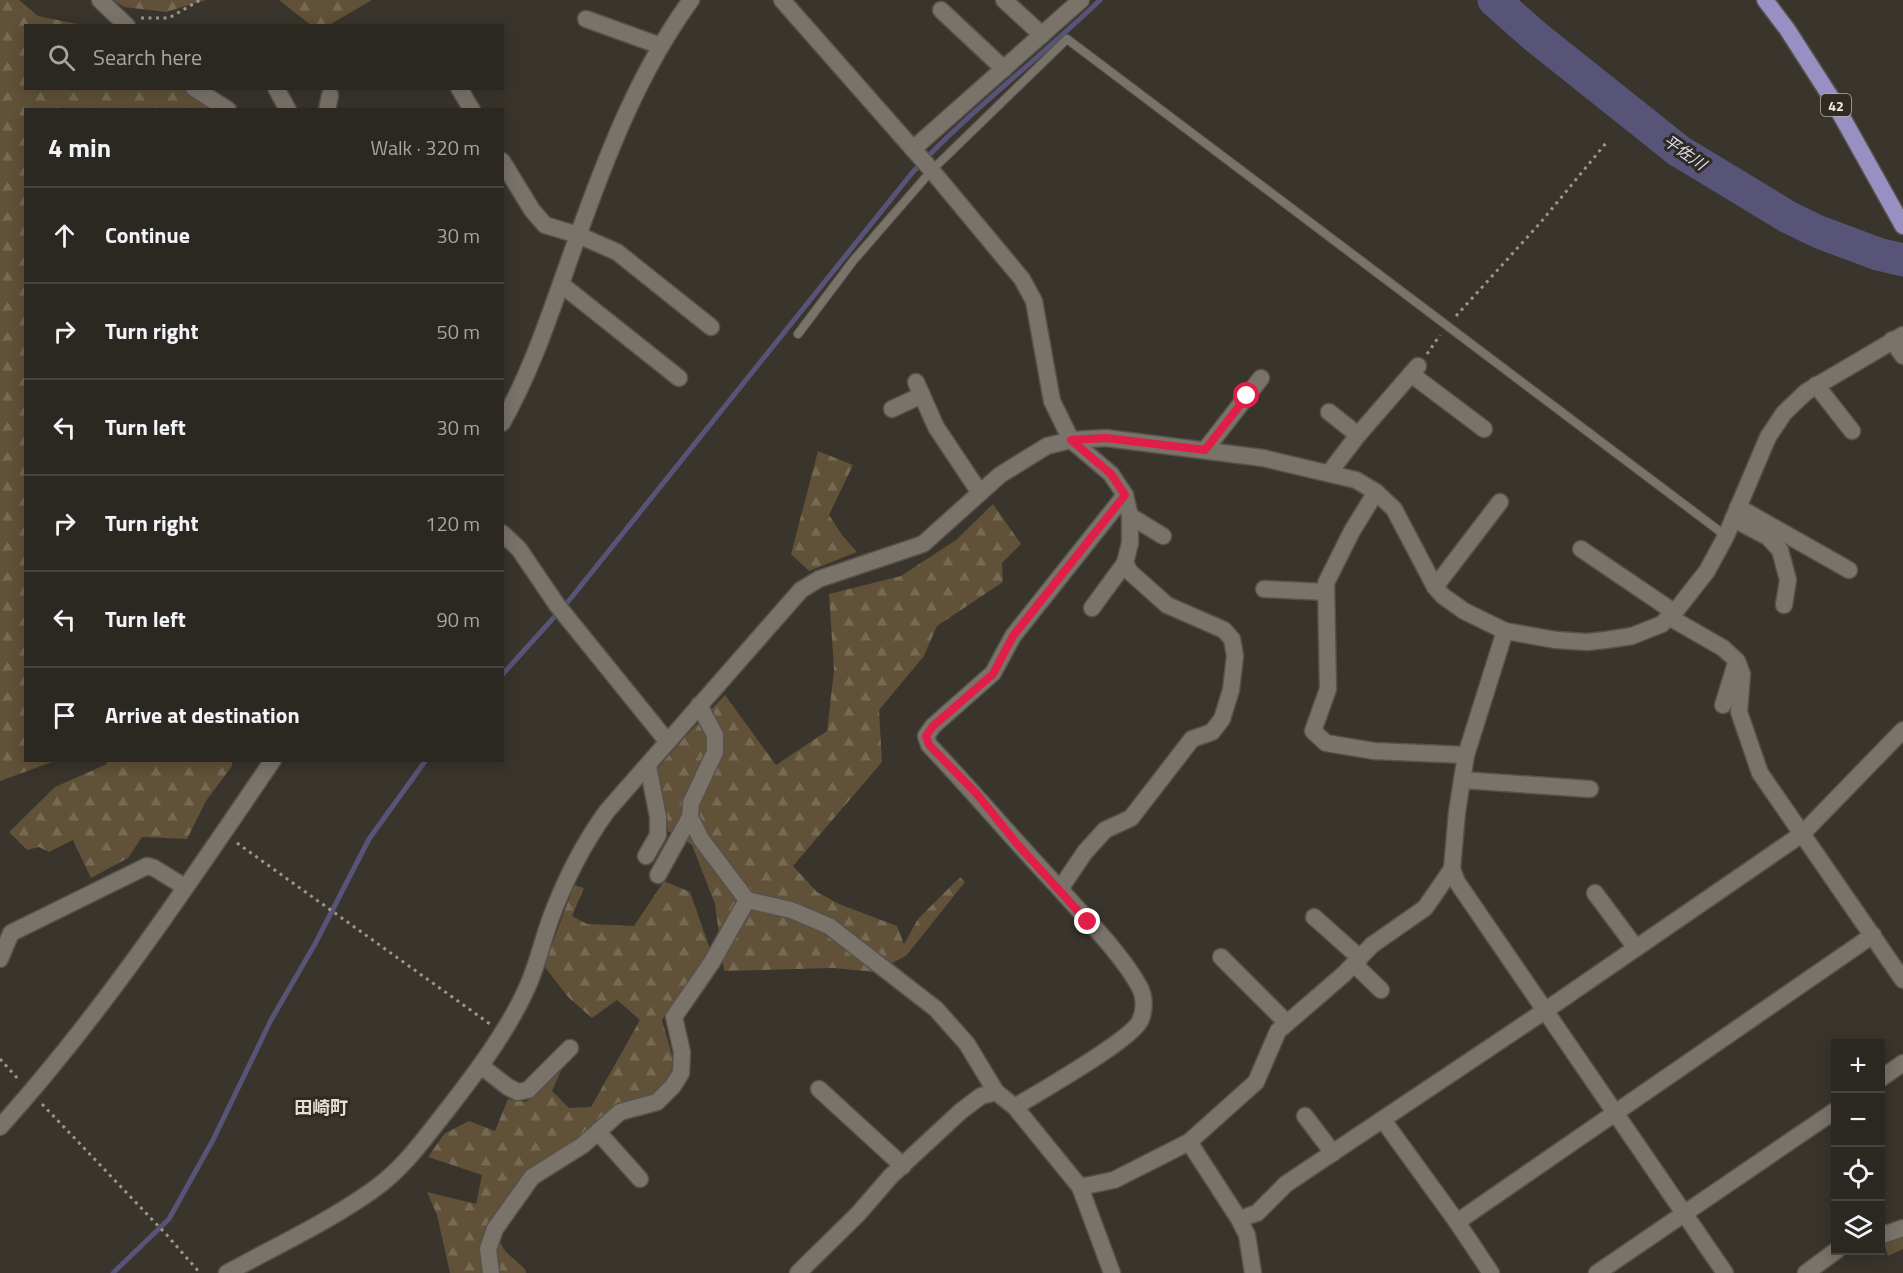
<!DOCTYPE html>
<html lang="en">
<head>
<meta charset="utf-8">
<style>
	:root { --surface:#2b2721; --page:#332f2a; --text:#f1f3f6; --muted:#a6a5a5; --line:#47443f }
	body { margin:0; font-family:"Titillium Web","Noto Sans JP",sans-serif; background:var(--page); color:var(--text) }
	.controls { position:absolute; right:18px; bottom:18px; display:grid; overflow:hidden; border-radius:0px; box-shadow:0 3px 15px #0003 }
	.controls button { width:54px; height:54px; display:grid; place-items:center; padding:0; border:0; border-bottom:2px solid var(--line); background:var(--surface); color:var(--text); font:30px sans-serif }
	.stop { position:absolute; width:18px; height:18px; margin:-14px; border:4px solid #e11d48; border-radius:50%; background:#fff }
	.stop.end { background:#e11d48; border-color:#fff; box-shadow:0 2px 6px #0008 }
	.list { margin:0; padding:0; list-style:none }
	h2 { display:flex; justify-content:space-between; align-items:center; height:78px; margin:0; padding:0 24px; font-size:26px }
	h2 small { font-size:20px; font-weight:400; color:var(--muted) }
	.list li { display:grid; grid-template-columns:39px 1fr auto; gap:18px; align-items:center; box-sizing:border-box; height:96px; padding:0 24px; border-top:2px solid var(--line) }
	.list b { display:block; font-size:22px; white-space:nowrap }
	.list em { font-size:20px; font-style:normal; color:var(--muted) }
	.icon { flex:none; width:33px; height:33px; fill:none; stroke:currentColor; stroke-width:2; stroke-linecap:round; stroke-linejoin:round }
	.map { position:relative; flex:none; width:1903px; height:1273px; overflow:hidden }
	.search { position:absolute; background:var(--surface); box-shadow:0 3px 15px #0003; left:24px; top:24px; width:480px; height:66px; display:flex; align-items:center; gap:15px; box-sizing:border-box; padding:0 21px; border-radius:0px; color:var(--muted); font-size:22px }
	.panel { position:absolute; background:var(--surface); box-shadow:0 3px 15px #0003; left:24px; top:108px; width:480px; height:654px; border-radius:0px }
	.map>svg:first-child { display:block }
	.forest { fill:url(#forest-firs) }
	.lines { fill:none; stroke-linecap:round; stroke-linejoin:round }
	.stream { stroke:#575478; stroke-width:5 }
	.river { stroke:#575478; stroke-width:33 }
	.service-casing { stroke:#56524b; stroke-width:10 }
	.minor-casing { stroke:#56524b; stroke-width:19 }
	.tertiary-casing { stroke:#56524b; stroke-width:19 }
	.primary-casing { stroke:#56524b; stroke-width:19 }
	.path { stroke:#99958f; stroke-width:3; stroke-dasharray:3 4.5; stroke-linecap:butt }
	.service { stroke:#79736a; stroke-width:8 }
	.minor { stroke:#79736a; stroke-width:16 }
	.tertiary { stroke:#79736a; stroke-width:16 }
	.primary { stroke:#988fc2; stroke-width:16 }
	.route { stroke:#e11d48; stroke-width:8 }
	.labels { text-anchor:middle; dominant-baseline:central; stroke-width:6; stroke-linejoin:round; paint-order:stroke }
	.shield { fill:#2f2a22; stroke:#b5b1ab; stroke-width:1.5 }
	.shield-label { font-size:14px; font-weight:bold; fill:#eeebe6 }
	.water-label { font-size:16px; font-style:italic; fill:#dddcf6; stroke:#2f2a22 }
	.quarter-label { font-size:18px; font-weight:bold; fill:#e3ddd3; stroke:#2f2a22 }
</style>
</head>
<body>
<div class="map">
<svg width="1903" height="1273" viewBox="0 0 1903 1273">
	<defs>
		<pattern id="forest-firs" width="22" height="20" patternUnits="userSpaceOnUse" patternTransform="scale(1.5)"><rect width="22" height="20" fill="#605138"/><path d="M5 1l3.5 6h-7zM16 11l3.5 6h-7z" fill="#776a55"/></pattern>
	</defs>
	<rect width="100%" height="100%" fill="#39342c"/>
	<g class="forest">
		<polygon points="0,0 19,0 38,16 82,25 26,26 26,88 183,89 219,109 26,110 26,760 55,761 0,781"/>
		<polygon points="113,0 206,0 166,12 124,7"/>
		<polygon points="279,0 372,0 329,25 312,26"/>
		<polygon points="818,451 853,465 829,515 842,535 857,552 809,571 791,554"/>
		<polygon points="993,504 1021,544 1002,563 1003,582 937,626 924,656 879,710 882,762 793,866 817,892 839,904 897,926 904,944 918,919 960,877 965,882 906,956 873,972 833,968 724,971 715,904 692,845 668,831 657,769 682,740 725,695 776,765 827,731 834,670 829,594 901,576 956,540"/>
		<polygon points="106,761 232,760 232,766 206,801 187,839 142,837 128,858 91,878 73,840 49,852 39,847 27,850 9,832 55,787 107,764"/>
		<polygon points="664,881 690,892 710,949 662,1020 674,1062 667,1082 651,1095 614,1106 582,1137 519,1179 488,1223 506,1252 525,1269 526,1273 450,1273 437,1215 427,1192 476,1204 482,1175 428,1157 444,1134 469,1121 495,1131 508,1099 526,1102 561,1071 552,1091 569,1108 591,1107 640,1020 617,1000 592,1018 569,998 544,966 574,885 584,888 572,916 587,924 634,926"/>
		<polygon points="1903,1235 1903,1249 1888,1256 1884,1243"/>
	</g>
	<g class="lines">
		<g class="stream">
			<path d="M502,675L567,603L912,173C969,111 1039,59 1100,0"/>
			<polyline points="113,1273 169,1219 213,1140 271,1020 315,944 369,839 426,760"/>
		</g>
		<polyline class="river" points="1494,0 1536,37 1679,151 1788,217 1819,232 1878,254 1903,260"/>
		<g class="service-casing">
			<polyline id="service" points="798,334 853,261 932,170 1067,39 1726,536"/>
		</g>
		<g class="minor-casing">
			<g id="minor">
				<polyline points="100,0 127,26"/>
				<path d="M782,0L928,166L1022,279L1034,301L1052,401L1071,440L1111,474L1125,495L1130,516V543L1125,563L1130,572L1167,605L1224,630L1232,639L1235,656L1231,690L1222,719L1212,732L1192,739L1131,818L1105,830L1085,852L1060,889C1085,918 1121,953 1139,986C1145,996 1145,1011 1140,1021C1130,1041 1039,1092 1015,1107"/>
				<polyline points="1004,0 1042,35"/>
				<polyline points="941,10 1004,69"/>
				<polyline points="586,19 661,46"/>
				<polyline points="194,88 228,110"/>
				<polyline points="276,88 288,110"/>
				<polyline points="459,88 472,110"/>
				<polyline points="327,110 330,95"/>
				<polyline points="913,149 1081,0"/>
				<polyline points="502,161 532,210 545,225 578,235 617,252 711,327"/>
				<polyline points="562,285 679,378"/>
				<polyline points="1892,340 1903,356"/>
				<polyline points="1411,374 1484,429"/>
				<polyline points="916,382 936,427 980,493"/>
				<polyline points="1816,385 1852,431"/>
				<polyline points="892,409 922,395"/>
				<polyline points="1329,412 1358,435"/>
				<polyline points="1205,450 1261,378"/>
				<polyline points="1329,473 1358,435 1418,366"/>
				<polyline points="1376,492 1352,531 1326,583 1328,689 1313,731 1326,743 1374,751 1466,755"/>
				<polyline points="1738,507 1849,570"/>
				<polyline points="1130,516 1163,536"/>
				<polyline points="1733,519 1768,537 1780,550 1788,580 1784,605"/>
				<polyline points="502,533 519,549 557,605 667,741"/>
				<polyline points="1581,549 1674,612"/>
				<polyline points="1435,587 1500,502"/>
				<polyline points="1264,589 1326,592"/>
				<polyline points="1092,608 1125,563"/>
				<polyline points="1669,617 1723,648 1737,661 1742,674 1739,712 1760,773 1903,980"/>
				<polyline points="1505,631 1466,755 1457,812 1452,869 1457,882 1725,1273"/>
				<polyline points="699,705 715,735 715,752 691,803 690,817 701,839 747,900 791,910 829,926 936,1009 967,1044 996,1092 1015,1107 1080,1187 1112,1273"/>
				<polyline points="1723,705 1736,663"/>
				<polyline points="1462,780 1590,789"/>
				<polyline points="646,856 658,835 658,817 648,766"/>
				<polyline points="658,875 690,817"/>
				<path d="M1060,889C1015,842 974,792 929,745L926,736L933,726L993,673L1013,636L1125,495"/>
				<polyline points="1595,893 1636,948"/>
				<polyline points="1314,917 1360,958"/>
				<polyline points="1221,957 1287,1023"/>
				<polyline points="0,959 11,933 147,866 154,868 185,887"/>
				<polyline points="1354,964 1381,990"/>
				<polyline points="481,1066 508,1087 518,1092 528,1090 570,1048"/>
				<polyline points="1880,1079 1903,1063"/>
				<polyline points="819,1089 903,1166"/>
				<polyline points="1305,1116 1333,1153"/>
				<polyline points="1383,1120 1457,1222 1491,1273"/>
				<polyline points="598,1132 640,1179"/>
				<polyline points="1189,1142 1239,1219 1257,1213 1286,1184 1546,1010 1802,834 1903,730"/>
				<polyline points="1080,1187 1114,1180 1189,1142 1256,1082 1278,1031 1344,974 1372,945 1425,908 1452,869"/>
				<polyline points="1239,1219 1247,1235 1253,1273"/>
				<polyline points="1457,1222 1873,935"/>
				<polyline points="1880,1236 1903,1228"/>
				<path d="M227,1273C276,1246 328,1222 373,1190C404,1168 424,1139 447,1110C475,1074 506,1033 525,992C536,970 541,946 549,923C564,881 581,847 607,811L801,590L819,579L923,544L1000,475L1047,446L1071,440"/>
				<polyline points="491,1273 488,1249 495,1229 532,1177 583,1145 620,1112 657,1102 673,1086 681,1073 682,1052 674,1017 712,962 747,900"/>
				<polyline points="798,1273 858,1214 891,1176 961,1111 981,1096 996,1092"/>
				<polyline points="1597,1273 1836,1110"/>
				<polyline points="1806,1273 1837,1250"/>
			</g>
		</g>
		<g class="tertiary-casing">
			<g id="tertiary">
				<path d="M502,423C536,363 555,298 579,233C608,152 640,70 691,0"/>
				<polyline points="1071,440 1106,438 1263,458 1356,480 1376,492 1394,509 1435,587 1443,596 1464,611 1505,631 1556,640 1587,642 1606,640 1632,636 1662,624 1678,608 1707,571 1726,536 1768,437 1784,413 1806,392 1903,335"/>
				<path d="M0,1127C102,1014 187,886 273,760"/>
			</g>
		</g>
		<g class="primary-casing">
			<polyline id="primary" points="1765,0 1787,29 1832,99 1903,226"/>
		</g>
		<g class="path">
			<polyline points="141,18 169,18 200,0"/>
			<polyline points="1456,316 1541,222 1606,143"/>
			<polyline points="1427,354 1440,335"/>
			<polyline points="237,843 490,1024"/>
			<polyline points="0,1059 19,1080"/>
			<polyline points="42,1104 165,1233 200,1273"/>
		</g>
		<use href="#service" class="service"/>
		<use href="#minor" class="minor"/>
		<use href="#tertiary" class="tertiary"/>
		<use href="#primary" class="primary"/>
	</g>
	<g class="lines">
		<polyline class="route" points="1088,922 1018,845 976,793 929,745 926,736 933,726 993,674 1013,636 1125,495 1111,474 1071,440 1106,438 1205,450 1247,396"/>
	</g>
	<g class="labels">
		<rect class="shield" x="1821" y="94" width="30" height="22" rx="4.5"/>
		<g class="shield-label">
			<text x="1836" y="105">42</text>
		</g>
		<g class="water-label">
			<text transform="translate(1685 152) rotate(35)">平佐川</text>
		</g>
		<g class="quarter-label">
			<text x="321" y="1107">田崎町</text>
		</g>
	</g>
</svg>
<div class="controls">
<button>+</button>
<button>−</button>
<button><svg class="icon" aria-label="locate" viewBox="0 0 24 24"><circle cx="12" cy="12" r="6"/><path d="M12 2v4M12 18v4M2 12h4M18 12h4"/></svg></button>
<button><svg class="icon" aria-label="layers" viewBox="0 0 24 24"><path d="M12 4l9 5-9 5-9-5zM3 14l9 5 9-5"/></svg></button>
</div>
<div class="stop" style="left:1247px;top:396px"></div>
<div class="stop end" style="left:1088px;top:922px"></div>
<div class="search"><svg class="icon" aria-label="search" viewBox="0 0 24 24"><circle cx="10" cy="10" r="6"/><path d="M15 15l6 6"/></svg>Search here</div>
<section class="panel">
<h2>4 min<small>Walk · 320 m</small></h2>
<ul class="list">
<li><svg class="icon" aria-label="ahead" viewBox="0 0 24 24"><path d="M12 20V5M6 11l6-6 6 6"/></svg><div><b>Continue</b></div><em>30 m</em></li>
<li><svg class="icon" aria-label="right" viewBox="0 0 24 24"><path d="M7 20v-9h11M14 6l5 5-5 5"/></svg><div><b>Turn right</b></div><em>50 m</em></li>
<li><svg class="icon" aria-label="left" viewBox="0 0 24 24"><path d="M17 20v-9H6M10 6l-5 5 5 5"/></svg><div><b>Turn left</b></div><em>30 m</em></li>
<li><svg class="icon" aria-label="right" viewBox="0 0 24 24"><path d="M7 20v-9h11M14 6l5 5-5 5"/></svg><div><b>Turn right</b></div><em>120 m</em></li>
<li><svg class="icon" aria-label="left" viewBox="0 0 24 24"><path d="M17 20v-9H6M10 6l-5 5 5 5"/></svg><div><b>Turn left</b></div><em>90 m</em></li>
<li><svg class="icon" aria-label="arrive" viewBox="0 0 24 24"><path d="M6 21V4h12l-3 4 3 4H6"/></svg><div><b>Arrive at destination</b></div></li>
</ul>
</section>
</div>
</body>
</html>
